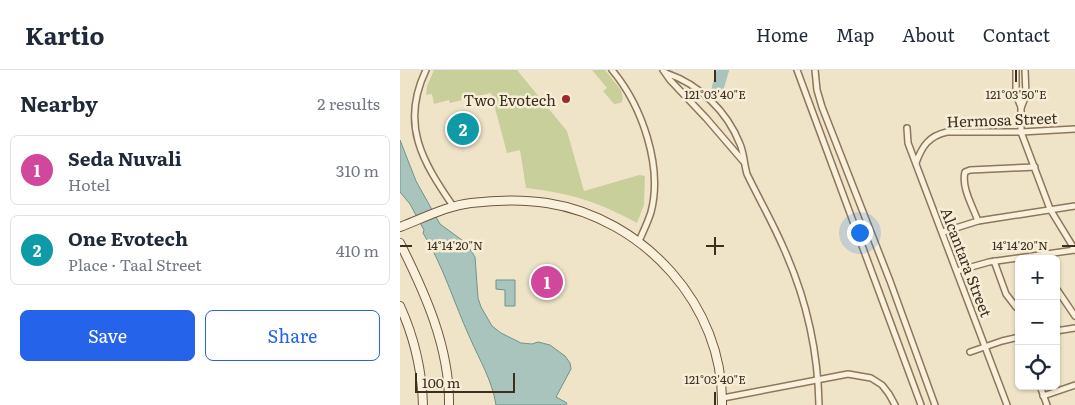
<!DOCTYPE html>
<html lang="en">
<head>
<meta charset="utf-8">
<style>
	:root { --surface:#fff; --page:#f2f2f3; --text:#1f2937; --muted:#747a83; --line:#e0e1e3; --accent:#2563eb }
	body { margin:0; font-family:Literata,serif; background:var(--page); color:var(--text) }
	.controls { position:absolute; right:15px; bottom:15px; display:grid; overflow:hidden; border-radius:8px; box-shadow:0 1px 4px #0004 }
	.controls button { width:45px; height:45px; display:grid; place-items:center; padding:0; border:0; border-bottom:1px solid var(--line); background:var(--surface); color:var(--text); font:25px sans-serif }
	.scale { position:absolute; left:15px; bottom:12px; width:100px; box-sizing:border-box; padding-left:5px; border:2px solid #3d2e20; border-top:0; font-size:14px; line-height:18px; white-space:nowrap; color:#3d2e20; -webkit-text-stroke:4px #f7eed8; paint-order:stroke }
	.you { position:absolute; left:459px; top:162px; width:18px; height:18px; margin:-12px; border:4px solid #fff; border-radius:50%; background:#1a73e8; box-shadow:0 0 0 8px #1a73e833 }
	.badge { display:grid; place-items:center; width:32px; height:32px; border-radius:50%; background:var(--accent); color:#fff; font-size:16px; font-weight:700 }
	.pin { position:absolute; translate:-50% -50%; border:2px solid #fff; box-shadow:0 1px 5px #0006 }
	.list { margin:0; padding:0; list-style:none }
	h2 { display:flex; justify-content:space-between; align-items:center; height:65px; margin:0; padding:0 20px; font-size:21px }
	h2 small { font-size:16px; font-weight:400; color:var(--muted) }
	.list li { display:grid; grid-template-columns:32px 1fr auto; gap:15px; align-items:center; box-sizing:border-box; height:70px; margin:0 10px 10px; padding:0 10px; border:1px solid var(--line); border-radius:8px }
	.list b { display:block; font-size:19px; white-space:nowrap }
	.list p { margin:0; font-size:16px; white-space:nowrap; color:var(--muted) }
	.list em { font-size:16px; font-style:normal; color:var(--muted) }
	.actions { display:flex; gap:10px; padding:15px 20px }
	.actions a { flex:1; padding:11px 0; border:1px solid var(--accent); border-radius:8px; text-align:center; font-size:18px; color:var(--accent) }
	.actions .main { background:var(--accent); color:#fff }
	.icon { flex:none; width:28px; height:28px; fill:none; stroke:currentColor; stroke-width:2; stroke-linecap:round; stroke-linejoin:round }
	.map { position:relative; flex:none; width:675px; height:335px; overflow:hidden }
	header { display:flex; align-items:center; gap:30px; box-sizing:border-box; height:70px; padding:0 25px; background:var(--surface); border-bottom:1px solid var(--line) }
	header strong { font-size:24px }
	nav { display:flex; gap:28px; margin-inline-start:auto; font-size:18px }
	main { display:flex }
	aside { flex:1; background:var(--surface) }
	.map>svg:first-child { display:block }
	.green { fill:#c9cf9b }
	.water { fill:#a9c4bc; stroke:#6f938a }
	.lines { fill:none; stroke-linecap:round; stroke-linejoin:round }
	.river { stroke:#a9c4bc; stroke-width:12 }
	.street-casing { stroke:#8d765c; stroke-width:8 }
	.secondary-casing { stroke:#6f573f; stroke-width:10 }
	.street { stroke:#faf1dc; stroke-width:5 }
	.secondary { stroke:#faf1dc; stroke-width:8 }
	.ticks { fill:none; stroke:#3d2e20; stroke-width:2 }
	.poi-dot { fill:#9e2a2b; stroke:#f7eed8; stroke-width:2 }
	.labels { text-anchor:middle; dominant-baseline:central; stroke-width:5; stroke-linejoin:round; paint-order:stroke }
	.poi-label { font-size:15px; fill:#3d2e20; stroke:#f7eed8; text-anchor:end }
	.street-label { font-size:15px; fill:#3d2e20; stroke:#f7eed8 }
	.ticks-label { font-size:12px; text-anchor:middle; fill:#3d2e20; stroke:#f7eed8; stroke-width:5; stroke-linejoin:round; paint-order:stroke }
</style>
</head>
<body>
<header>
<strong>Kartio</strong>
<nav><a>Home</a><a>Map</a><a>About</a><a>Contact</a></nav>
</header>
<main>
<aside>
<h2>Nearby<small>2 results</small></h2>
<ul class="list">
<li><span class="badge" style="background:#d1479c">1</span><div><b>Seda Nuvali</b><p>Hotel</p></div><em>310 m</em></li>
<li><span class="badge" style="background:#0f9aa8">2</span><div><b>One Evotech</b><p>Place · Taal Street</p></div><em>410 m</em></li>
</ul>
<div class="actions"><a class="main">Save</a><a>Share</a></div>
</aside>
<div class="map">
<svg width="675" height="335" viewBox="0 0 675 335">
	<rect width="100%" height="100%" fill="#f0e4c8"/>
	<g class="green">
		<path d="M34,0H117L167,61L184,121L239,105L245,106L244,135L237,153C199,132 170,123 126,118L120,80L107,83L91,23L50,33L49,30L34,34L32,24L26,25L27,16Z"/>
		<polygon points="192,0 205,0 221,20 223,29 221,33 214,34 203,21 207,18"/>
	</g>
	<g class="water">
		<path d="M0,70L16,111L40,154L66,173L75,187L78,228L81,237L92,256L101,263L121,273L132,274L138,272L150,275L165,286L170,293L171,299L156,327L167,333L166,335H96C92,310 80,291 70,268C54,233 43,195 23,163L24,160L10,134L0,122Z"/>
		<polygon points="96,210 115,210 115,236 105,236 105,220 96,219"/>
	</g>
	<g class="lines">
		<polyline class="river" points="318,17 323,0"/>
		<g class="street-casing">
			<g id="street">
				<path d="M26,0C0,54 22,91 53,136"/>
				<path d="M212,0C242,36 263,96 251,142C248,152 243,162 239,171"/>
				<polyline points="263,0 270,10 306,48 343,91"/>
				<polyline points="397,0 521,335"/>
				<polyline points="415,0 417,20 422,37 490,211 535,335"/>
				<polyline points="616,0 616,25 621,37"/>
				<polyline points="625,0 626,25 621,38 621,62 650,139 675,180"/>
				<path d="M266,3C299,14 327,41 340,74C344,83 344,94 347,104C359,129 373,153 384,179C406,228 418,282 419,335"/>
				<polyline points="507,58 508,73 607,335"/>
				<path d="M516,93C522,76 529,66 547,62H621L675,59"/>
				<path d="M578,151C573,137 561,117 565,102L570,100L635,97"/>
				<polyline points="543,162 578,151 675,136"/>
				<polyline points="594,191 606,224 616,237"/>
				<polyline points="557,201 589,192 675,180"/>
				<polyline points="656,218 675,246"/>
				<polyline points="656,261 675,258"/>
				<polyline points="570,282 602,271 619,267"/>
				<polyline points="640,316 647,335"/>
				<polyline points="643,326 675,315"/>
				<polyline points="323,328 448,304 471,308 482,315 489,324 495,335"/>
			</g>
		</g>
		<g class="secondary-casing">
			<g id="secondary">
				<path d="M0,157C24,148 46,136 71,133C96,130 122,129 147,133C244,148 324,236 322,335"/>
				<path d="M0,173C25,223 50,278 49,335"/>
				<path d="M0,236C14,267 22,301 23,335"/>
			</g>
		</g>
		<use href="#street" class="street"/>
		<use href="#secondary" class="secondary"/>
	</g>
	<path class="ticks" d="M315,0V12M616,0V12M315,167V185M0,176H12M306,176H324M662,176H675M315,322V335"/>
	<circle class="poi-dot" cx="166" cy="29" r="5"/>
	<g class="labels">
		<g class="poi-label">
			<text x="156" y="29">Two Evotech</text>
		</g>
		<g class="street-label">
			<text transform="translate(602 49) rotate(-2)">Hermosa Street</text>
			<text transform="translate(567 192) rotate(69)">Alcantara Street</text>
		</g>
	</g>
	<g class="ticks-label">
		<text x="315" y="29">121°03'40"E</text>
		<text x="616" y="29">121°03'50"E</text>
		<text x="55" y="180">14°14'20"N</text>
		<text x="620" y="180">14°14'20"N</text>
		<text x="315" y="314">121°03'40"E</text>
	</g>
</svg>
<div class="controls">
<button>+</button>
<button>−</button>
<button><svg class="icon" aria-label="locate" viewBox="0 0 24 24"><circle cx="12" cy="12" r="6"/><path d="M12 2v4M12 18v4M2 12h4M18 12h4"/></svg></button>
</div>
<div class="scale">100 m</div>
<div class="you"></div>
<div class="pin badge" style="left:147px;top:212px;background:#d1479c">1</div>
<div class="pin badge" style="left:63px;top:59px;background:#0f9aa8">2</div>
</div>
</main>
</body>
</html>
